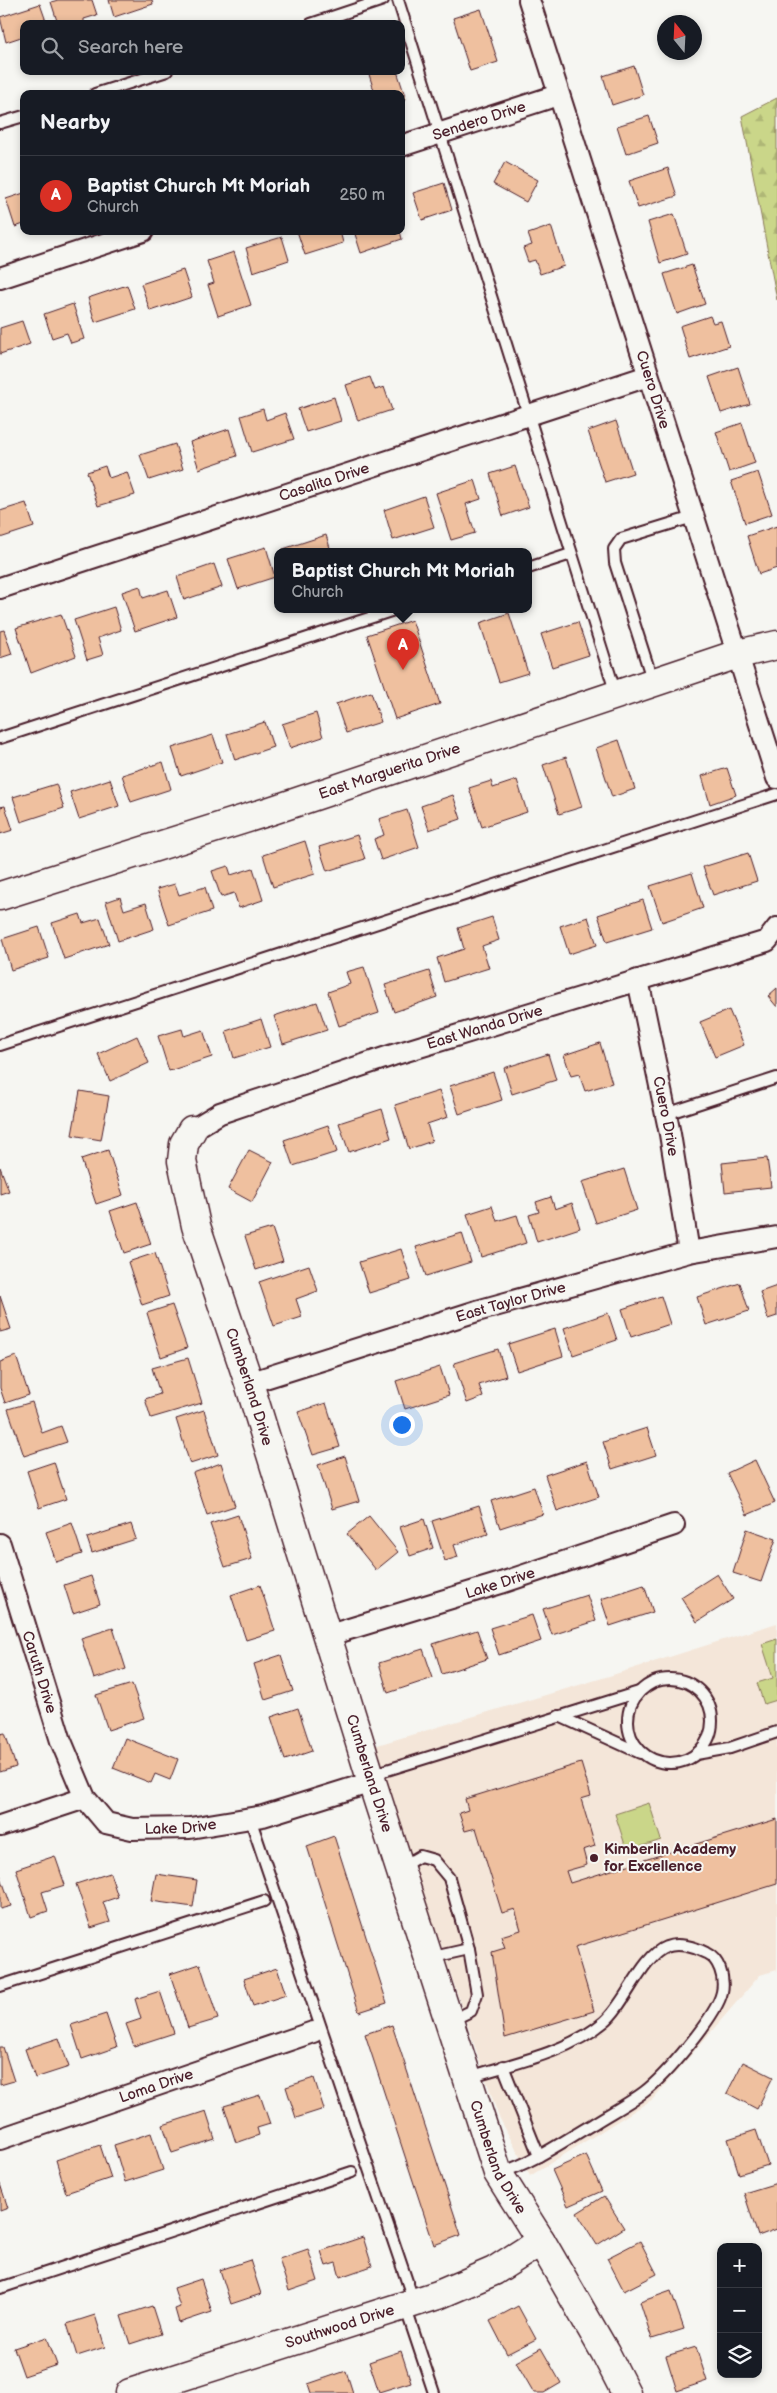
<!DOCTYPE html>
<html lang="en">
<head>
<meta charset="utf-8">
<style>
	:root { --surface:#171b24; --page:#20242c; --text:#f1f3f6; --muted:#9ea1a6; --line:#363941; --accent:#d93025 }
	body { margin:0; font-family:"Balsamiq Sans",sans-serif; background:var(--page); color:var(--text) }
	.controls { position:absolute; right:15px; bottom:15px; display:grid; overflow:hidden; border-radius:10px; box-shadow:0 2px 8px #0003 }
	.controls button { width:45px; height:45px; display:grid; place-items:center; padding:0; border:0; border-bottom:1px solid var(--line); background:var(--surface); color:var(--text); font:25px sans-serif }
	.compass { position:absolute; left:657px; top:15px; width:45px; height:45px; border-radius:50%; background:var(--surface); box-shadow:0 2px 8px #0003; rotate:342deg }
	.you { position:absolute; left:401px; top:1424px; width:18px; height:18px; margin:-12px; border:4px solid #fff; border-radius:50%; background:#1a73e8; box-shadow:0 0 0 8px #1a73e833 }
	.badge { display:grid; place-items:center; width:32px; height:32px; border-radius:50%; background:var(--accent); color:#fff; font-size:16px; font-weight:700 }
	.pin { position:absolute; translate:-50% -41px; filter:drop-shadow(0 1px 2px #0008) }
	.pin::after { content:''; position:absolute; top:26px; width:18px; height:15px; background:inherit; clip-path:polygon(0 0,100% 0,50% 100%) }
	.popup { position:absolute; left:274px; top:548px; width:258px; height:65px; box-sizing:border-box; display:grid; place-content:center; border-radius:10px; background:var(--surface); filter:drop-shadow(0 1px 4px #0005); font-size:16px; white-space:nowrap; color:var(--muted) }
	.popup b { font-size:19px; color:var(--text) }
	.popup::after { content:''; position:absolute; left:50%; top:100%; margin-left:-10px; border:10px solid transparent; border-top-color:var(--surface) }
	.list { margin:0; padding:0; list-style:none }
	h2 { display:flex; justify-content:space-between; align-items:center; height:65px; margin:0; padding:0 20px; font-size:21px }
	h2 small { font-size:16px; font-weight:400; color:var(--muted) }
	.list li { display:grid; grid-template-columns:32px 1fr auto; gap:15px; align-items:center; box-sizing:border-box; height:80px; padding:0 20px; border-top:1px solid var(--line) }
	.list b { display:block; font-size:19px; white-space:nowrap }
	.list p { margin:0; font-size:16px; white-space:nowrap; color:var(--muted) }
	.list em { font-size:16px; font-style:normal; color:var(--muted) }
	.icon { flex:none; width:28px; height:28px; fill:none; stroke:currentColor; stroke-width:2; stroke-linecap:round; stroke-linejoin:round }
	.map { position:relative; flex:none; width:777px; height:2393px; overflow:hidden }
	.search { position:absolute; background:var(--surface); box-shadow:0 2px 8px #0003; left:20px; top:20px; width:385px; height:55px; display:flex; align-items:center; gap:12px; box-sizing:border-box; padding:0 18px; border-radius:10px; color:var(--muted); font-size:19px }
	.panel { position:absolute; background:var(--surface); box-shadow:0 2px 8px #0003; left:20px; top:90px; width:385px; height:145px; border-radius:10px }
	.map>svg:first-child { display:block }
	.built { fill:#f4e6d9 }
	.forest { fill:url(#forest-firs); stroke:#8a7a5a }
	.park { fill:#cad689; stroke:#8a7a5a }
	.building { fill:#efc09f; stroke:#4a1f2b }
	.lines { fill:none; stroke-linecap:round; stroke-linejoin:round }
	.lane-casing { stroke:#4a1f2b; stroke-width:14 }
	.street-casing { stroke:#4a1f2b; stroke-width:24 }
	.secondary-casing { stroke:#4a1f2b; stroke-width:31 }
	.lane { stroke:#f6f6f2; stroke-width:10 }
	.street { stroke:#f6f6f2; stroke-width:20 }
	.secondary { stroke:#f6f6f2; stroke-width:28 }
	.poi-dot { fill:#4a1f2b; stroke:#f6f6f2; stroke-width:2 }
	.labels { text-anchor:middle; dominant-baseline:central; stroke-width:4; stroke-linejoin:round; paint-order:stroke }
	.street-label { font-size:15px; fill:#4a1f2b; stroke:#f6f6f2 }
	.poi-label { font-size:15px; font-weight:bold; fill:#4a1f2b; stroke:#f6f6f2; text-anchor:start }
</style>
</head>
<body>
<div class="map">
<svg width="777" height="2393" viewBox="0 0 777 2393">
	<defs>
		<pattern id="forest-firs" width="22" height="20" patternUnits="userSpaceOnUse" patternTransform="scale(1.25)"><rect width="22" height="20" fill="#cad689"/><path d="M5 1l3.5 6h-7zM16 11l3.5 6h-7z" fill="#afb776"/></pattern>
	</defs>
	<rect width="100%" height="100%" fill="#f6f6f2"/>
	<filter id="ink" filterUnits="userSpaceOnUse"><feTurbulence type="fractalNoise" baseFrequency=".02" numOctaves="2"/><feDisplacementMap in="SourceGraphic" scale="10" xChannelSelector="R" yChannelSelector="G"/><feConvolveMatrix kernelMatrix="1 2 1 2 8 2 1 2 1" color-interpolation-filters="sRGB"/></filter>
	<g filter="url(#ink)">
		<polygon class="built" points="777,1623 777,1970 760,1975 653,2099 530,2176 498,2115 374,1746 606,1677"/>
		<polygon class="forest" points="777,98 777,300 742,116"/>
		<g class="park">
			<polygon points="777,1639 777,1700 764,1704 757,1683 773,1678 762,1644"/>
			<polygon points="649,1803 661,1840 627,1851 615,1814"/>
		</g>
		<g class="building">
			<polygon points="58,0 92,0 97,15 84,19 84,24 58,24 51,2"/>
			<polygon points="109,0 152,0 153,4 114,17"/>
			<polygon points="40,4 47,24 24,24 24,36 6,42 0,17"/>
			<polygon points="481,9 498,62 470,71 453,18"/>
			<polygon points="634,66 643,95 612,105 603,76"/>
			<polygon points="368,71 397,71 406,99 401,101 401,94 375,94"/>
			<polygon points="649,116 658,143 626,154 617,126"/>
			<polygon points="505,162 538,180 526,202 493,184"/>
			<polygon points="668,168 677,196 638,208 629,181"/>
			<polygon points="444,183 452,210 422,220 413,193"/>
			<polygon points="24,193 24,224 15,227 6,199"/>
			<polygon points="674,214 687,254 660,263 648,222"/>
			<polygon points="551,226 564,266 540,274 535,260 528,262 523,248 532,245 528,234"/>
			<polygon points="297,231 340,231 343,243 305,255"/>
			<polygon points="354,231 400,231 402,239 361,253"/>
			<polygon points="282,237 289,260 253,272 246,248"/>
			<polygon points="234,252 251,305 218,316 208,285 214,283 207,261"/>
			<polygon points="692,265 705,304 677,314 664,274"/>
			<polygon points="183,270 192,297 150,311 141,284"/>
			<polygon points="127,285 135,309 95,322 88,298"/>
			<polygon points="73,304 84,339 71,343 67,333 52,338 44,314"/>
			<polygon points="710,316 713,323 721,321 729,346 690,359 680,326"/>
			<polygon points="22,321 30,344 0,354 0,328"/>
			<polygon points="738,367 750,404 721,413 709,377"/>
			<polygon points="370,377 375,390 384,387 392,410 358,421 346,385"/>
			<polygon points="334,397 341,421 306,432 298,409"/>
			<polygon points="263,409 266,420 285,413 294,439 252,452 241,416"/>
			<polygon points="616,421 633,473 605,482 588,431"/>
			<polygon points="742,423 755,463 729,472 716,432"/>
			<polygon points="229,429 237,456 199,469 190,442"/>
			<polygon points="175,444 183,469 149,480 140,455"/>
			<polygon points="105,466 109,478 127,472 135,495 98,506 87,472"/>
			<polygon points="515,466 529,507 503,516 490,474"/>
			<polygon points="758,472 772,514 745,523 731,481"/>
			<polygon points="475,480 481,499 466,504 475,533 451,540 436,493"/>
			<polygon points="424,496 434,527 393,540 384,510"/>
			<polygon points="26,503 34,527 0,538 0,511"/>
			<polygon points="777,526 777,568 759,574 747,536"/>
			<polygon points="326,535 331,551 284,551 283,549"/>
			<polygon points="266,547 275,577 238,589 228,559"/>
			<polygon points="214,564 222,587 184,600 177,577"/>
			<polygon points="140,586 143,598 168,590 177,617 135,631 122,592"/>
			<polygon points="114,607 121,630 98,638 103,655 87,660 74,620"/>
			<polygon points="509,613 528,673 499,682 480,623"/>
			<polygon points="61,614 76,656 31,673 16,628"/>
			<polygon points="412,620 440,704 395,719 367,635"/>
			<polygon points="578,622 589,655 552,667 541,634"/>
			<polygon points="4,630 12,654 0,658 0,631"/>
			<polygon points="371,692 381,722 346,733 336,704"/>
			<polygon points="316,713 323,737 290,748 282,724"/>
			<polygon points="265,722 273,747 235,760 227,734"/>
			<polygon points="213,735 222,762 181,776 172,748"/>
			<polygon points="619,740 635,789 612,797 596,748"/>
			<polygon points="566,757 582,807 559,814 543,765"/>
			<polygon points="163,762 171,789 131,802 122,775"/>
			<polygon points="727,768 736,795 710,804 702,776"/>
			<polygon points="110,779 119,806 79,819 70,792"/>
			<polygon points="517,780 527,812 482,827 469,788 491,781 493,788"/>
			<polygon points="56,784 64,808 21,822 13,797"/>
			<polygon points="453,795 461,819 429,830 421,806"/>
			<polygon points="5,806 13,830 0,834 0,807"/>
			<polygon points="407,810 419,847 381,860 374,839 384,835 379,819"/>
			<polygon points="357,835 365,859 327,871 319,847"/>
			<polygon points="305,841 315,874 273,887 263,855"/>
			<polygon points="748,853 757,881 713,895 703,867"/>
			<polygon points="228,866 231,875 253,868 263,900 239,908 234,893 221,897 212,871"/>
			<polygon points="692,873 703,908 662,922 650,886"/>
			<polygon points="175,884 179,895 205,887 212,911 169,925 157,889"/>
			<polygon points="120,897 124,910 146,903 154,929 118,941 106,902"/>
			<polygon points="643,900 652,928 607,942 598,915"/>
			<polygon points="80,914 83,923 100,918 109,944 64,959 52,923"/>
			<polygon points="492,917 499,940 482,946 489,968 444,982 437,958 464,949 458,928"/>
			<polygon points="588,917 597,945 569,954 560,926"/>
			<polygon points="39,927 49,958 11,970 2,939"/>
			<polygon points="364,967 379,1013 339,1026 328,992 350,984 346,972"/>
			<polygon points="429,971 437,997 394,1012 385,985"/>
			<polygon points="777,988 777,1007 768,996"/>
			<polygon points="317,1002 327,1030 283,1044 274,1016"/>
			<polygon points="729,1010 744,1045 715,1057 700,1022"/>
			<polygon points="261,1019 270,1047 234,1058 226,1031"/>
			<polygon points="182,1029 184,1036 203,1030 212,1057 169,1071 158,1036"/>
			<polygon points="137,1036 149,1063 110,1081 98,1054"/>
			<polygon points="600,1043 612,1083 585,1091 579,1074 571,1076 564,1055"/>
			<polygon points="548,1054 556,1080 512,1094 504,1068"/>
			<polygon points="493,1072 502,1100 459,1114 450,1086"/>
			<polygon points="80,1091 109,1096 101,1140 72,1135"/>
			<polygon points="439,1091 448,1117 427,1124 432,1141 409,1149 395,1105"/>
			<polygon points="382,1109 391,1138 349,1152 339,1123"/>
			<polygon points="328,1125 337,1152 293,1166 284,1140"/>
			<polygon points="108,1150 123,1195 96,1204 81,1159"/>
			<polygon points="249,1150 273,1162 252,1202 228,1189"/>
			<polygon points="767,1158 771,1187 725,1192 722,1163"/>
			<polygon points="0,1167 9,1191 0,1194"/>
			<polygon points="624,1169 637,1210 596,1223 582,1182"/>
			<polygon points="551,1197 555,1209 572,1203 580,1228 537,1242 529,1215 539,1212 536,1202"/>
			<polygon points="137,1202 151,1244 124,1253 110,1211"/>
			<polygon points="492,1206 497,1221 517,1215 526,1243 481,1257 467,1214"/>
			<polygon points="272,1228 283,1261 256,1270 245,1236"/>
			<polygon points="462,1233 471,1262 426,1276 416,1247"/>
			<polygon points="401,1249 411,1280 369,1293 359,1262"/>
			<polygon points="155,1253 169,1296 142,1305 128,1262"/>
			<polygon points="309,1265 318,1291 296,1299 302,1317 274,1326 259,1282"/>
			<polygon points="740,1283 749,1311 706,1325 697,1297"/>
			<polygon points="777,1286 777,1316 768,1319 760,1292"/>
			<polygon points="0,1296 11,1329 0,1332"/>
			<polygon points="661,1296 670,1324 631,1337 622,1309"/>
			<polygon points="172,1305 187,1348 161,1357 147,1313"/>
			<polygon points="608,1313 617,1340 573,1355 564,1328"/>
			<polygon points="555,1329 563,1356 517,1371 508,1344"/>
			<polygon points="498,1349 506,1376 479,1385 483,1397 467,1403 454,1363"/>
			<polygon points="16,1356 29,1395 5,1403 0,1388 0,1362"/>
			<polygon points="188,1358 202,1403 151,1418 145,1399 160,1394 152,1368"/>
			<polygon points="440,1367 449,1395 405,1409 396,1381"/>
			<polygon points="32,1402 42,1433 61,1426 67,1442 24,1456 8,1409"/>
			<polygon points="326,1403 340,1447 313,1455 298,1412"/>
			<polygon points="204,1410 218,1455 190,1464 176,1419"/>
			<polygon points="647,1428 656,1455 612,1469 603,1442"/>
			<polygon points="345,1456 359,1501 332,1509 318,1465"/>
			<polygon points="755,1460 775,1503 747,1515 727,1473"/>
			<polygon points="587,1461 599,1497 557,1511 545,1475"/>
			<polygon points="54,1462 66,1499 39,1508 27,1471"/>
			<polygon points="221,1463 235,1506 207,1515 193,1473"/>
			<polygon points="534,1487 543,1514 500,1528 491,1501"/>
			<polygon points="479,1506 488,1534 454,1545 458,1557 445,1561 432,1521"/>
			<polygon points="238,1515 252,1559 225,1567 210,1524"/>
			<polygon points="369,1516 398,1552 376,1570 347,1534"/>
			<polygon points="424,1519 433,1548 410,1556 400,1527"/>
			<polygon points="72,1523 82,1554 56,1562 46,1532"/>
			<polygon points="131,1524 136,1539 92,1553 87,1538"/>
			<polygon points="747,1529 776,1539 761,1582 733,1573"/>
			<polygon points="717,1574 733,1599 697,1622 681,1597"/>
			<polygon points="91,1576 100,1604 73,1613 64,1585"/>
			<polygon points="260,1585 275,1631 246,1640 231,1595"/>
			<polygon points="644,1585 653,1612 610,1626 601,1599"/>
			<polygon points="587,1595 596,1621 552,1635 543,1609"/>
			<polygon points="532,1615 541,1641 499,1655 490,1628"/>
			<polygon points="113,1628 126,1669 94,1679 81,1638"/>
			<polygon points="477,1630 487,1659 442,1674 433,1644"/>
			<polygon points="423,1649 433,1678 388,1693 379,1663"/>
			<polygon points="281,1655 293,1691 265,1700 254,1664"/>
			<polygon points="132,1684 144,1718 108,1730 96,1695"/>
			<polygon points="298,1708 312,1751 285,1760 271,1717"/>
			<polygon points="5,1733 16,1767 0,1772 0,1734"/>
			<polygon points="125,1738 178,1759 170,1780 155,1774 151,1783 113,1768"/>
			<polygon points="581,1763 591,1796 581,1799 595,1846 583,1850 587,1865 566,1871 570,1883 777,1819 777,1884 575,1947 594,2011 505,2038 492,1952 505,1948 501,1936 521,1930 515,1909 502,1913 476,1828 465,1831 459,1813 468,1810 465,1799"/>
			<polygon points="334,1836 387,2003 359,2012 307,1846"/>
			<polygon points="55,1856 65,1885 42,1892 48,1911 31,1917 16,1869"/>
			<polygon points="110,1873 118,1897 103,1902 110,1922 91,1928 76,1884"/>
			<polygon points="0,1874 11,1906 0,1909"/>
			<polygon points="156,1874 197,1880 193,1907 151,1901"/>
			<polygon points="200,1964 218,2019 188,2028 170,1974"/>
			<polygon points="277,1968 286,1995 253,2006 244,1979"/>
			<polygon points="160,1991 174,2033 134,2046 126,2024 141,2019 135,1999"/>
			<polygon points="106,2014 117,2047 82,2059 71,2025"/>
			<polygon points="392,2025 461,2235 434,2245 365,2034"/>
			<polygon points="59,2038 69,2067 35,2078 25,2049"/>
			<polygon points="0,2047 3,2047 14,2081 0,2085"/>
			<polygon points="743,2062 773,2077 757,2109 727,2093"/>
			<polygon points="314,2078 324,2109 296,2118 286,2087"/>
			<polygon points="260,2095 270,2124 257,2128 259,2135 236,2143 224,2106"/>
			<polygon points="206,2111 215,2139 172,2153 163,2125"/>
			<polygon points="756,2130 768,2165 739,2174 728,2139"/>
			<polygon points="151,2133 163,2170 125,2182 114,2145"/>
			<polygon points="100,2145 111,2178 66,2193 56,2160"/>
			<polygon points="586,2155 602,2191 568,2206 552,2170"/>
			<polygon points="777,2183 777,2229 758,2236 744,2193"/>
			<polygon points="0,2184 8,2208 0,2211"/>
			<polygon points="604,2196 624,2228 597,2245 577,2213"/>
			<polygon points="363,2237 372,2266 340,2277 336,2263 326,2266 321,2251"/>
			<polygon points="640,2241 657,2274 624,2291 607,2258"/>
			<polygon points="308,2249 318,2281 289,2291 279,2259"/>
			<polygon points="250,2260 261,2294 231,2304 220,2270"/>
			<polygon points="201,2279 212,2312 179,2323 175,2309 180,2307 174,2288"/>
			<polygon points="671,2291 684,2329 652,2339 640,2302"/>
			<polygon points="152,2306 161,2334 130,2344 121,2316"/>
			<polygon points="518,2306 536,2339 507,2354 490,2321"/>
			<polygon points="95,2315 105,2347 77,2356 67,2324"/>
			<polygon points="47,2337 57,2365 24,2376 14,2348"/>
			<polygon points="696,2347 707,2381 677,2391 666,2356"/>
			<polygon points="541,2348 561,2383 544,2393 534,2393 516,2362"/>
			<polygon points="401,2351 411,2382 379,2392 369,2362"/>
			<polygon points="346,2371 353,2393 311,2393 308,2384"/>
		</g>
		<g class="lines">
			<g class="lane-casing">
				<g id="lane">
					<polyline points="398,0 616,694"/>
					<polyline points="311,24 383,0"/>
					<polyline points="95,94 167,71"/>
					<polyline points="0,123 24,116"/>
					<polyline points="528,568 571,554"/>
					<polyline points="653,682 615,563 614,549 621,539 693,517"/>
					<polyline points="0,738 397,609"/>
					<polyline points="0,1045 777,794"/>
					<polyline points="666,1114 777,1078"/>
					<circle cx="670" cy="1721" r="42"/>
					<polyline points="559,1716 640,1753"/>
					<polyline points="696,1754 730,1748 777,1732"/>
					<polyline points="371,1775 639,1692"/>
					<polyline points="250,1818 414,2302"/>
					<polyline points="401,1867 420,1856 434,1860 449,1878 469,1949 477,1994 471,2011 450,2021"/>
					<polyline points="429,1958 469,1949"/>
					<polyline points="0,1986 264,1901"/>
					<polyline points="503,2066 539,2156"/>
					<path d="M469,2077C514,2063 567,2053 604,2022C625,2005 642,1956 666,1947C678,1942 695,1947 706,1953C719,1959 725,1977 722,1992C717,2016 664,2077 644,2092C628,2104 610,2113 593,2124C562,2142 533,2163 499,2173"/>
					<polyline points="0,2288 352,2172"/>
					<polyline points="405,2306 434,2393"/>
				</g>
			</g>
			<g class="street-casing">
				<g id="street">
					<path id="s1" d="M529,0L777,778"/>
					<path id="s2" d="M401,146L558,95"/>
					<polyline points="0,278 143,231"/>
					<path id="s3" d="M0,588L648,376"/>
					<path id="s4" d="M638,980L670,1134L689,1252"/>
					<path id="s5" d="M192,1130L220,1113L393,1055L767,941L777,928"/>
					<path id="s6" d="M249,1383L477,1311L689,1252L777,1237"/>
					<path id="s7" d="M0,1544L61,1741L85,1798L106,1823L132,1829L190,1828L263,1816L372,1782"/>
					<path id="s8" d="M326,1636L501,1583L674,1525"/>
					<polyline points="0,1826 85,1798"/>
					<path id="s9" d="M0,2139L313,2032"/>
				</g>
			</g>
			<g class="secondary-casing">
				<g id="secondary">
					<path id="s10" d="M0,896L270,811L738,654L777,645"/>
					<path id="s11" d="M192,1130L184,1144L182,1161L196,1226L249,1383L372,1782L498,2173L541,2241L605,2352L626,2393"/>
					<path id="s12" d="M130,2393L438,2295L494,2271L541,2241"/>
				</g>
			</g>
			<use href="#lane" class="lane"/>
			<use href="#street" class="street"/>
			<use href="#secondary" class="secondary"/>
		</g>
	</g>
	<circle class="poi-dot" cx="594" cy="1858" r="5"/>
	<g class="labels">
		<g class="street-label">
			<text stroke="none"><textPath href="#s2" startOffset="82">Sendero Drive</textPath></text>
			<text stroke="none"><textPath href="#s1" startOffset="409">Cuero Drive</textPath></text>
			<text stroke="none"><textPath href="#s3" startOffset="341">Casalita Drive</textPath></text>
			<text stroke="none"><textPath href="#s10" startOffset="409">East Marguerita Drive</textPath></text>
			<text stroke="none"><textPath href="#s5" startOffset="311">East Wanda Drive</textPath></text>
			<text stroke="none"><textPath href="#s4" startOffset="139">Cuero Drive</textPath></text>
			<text stroke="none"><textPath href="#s6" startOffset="274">East Taylor Drive</textPath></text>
			<text stroke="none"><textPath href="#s11" startOffset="269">Cumberland Drive</textPath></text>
			<text stroke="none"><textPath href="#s8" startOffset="182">Lake Drive</textPath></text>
			<text stroke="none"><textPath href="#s7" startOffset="134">Caruth Drive</textPath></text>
			<text stroke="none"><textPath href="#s11" startOffset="674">Cumberland Drive</textPath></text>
			<text stroke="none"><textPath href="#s7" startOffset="376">Lake Drive</textPath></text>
			<text stroke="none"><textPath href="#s9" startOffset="165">Loma Drive</textPath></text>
			<text stroke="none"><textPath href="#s11" startOffset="1079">Cumberland Drive</textPath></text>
			<text stroke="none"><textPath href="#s12" startOffset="220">Southwood Drive</textPath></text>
		</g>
		<g class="poi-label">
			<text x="604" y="1849">Kimberlin Academy<tspan x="604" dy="17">for Excellence</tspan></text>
		</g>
	</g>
</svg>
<div class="controls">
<button>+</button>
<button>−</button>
<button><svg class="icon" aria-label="layers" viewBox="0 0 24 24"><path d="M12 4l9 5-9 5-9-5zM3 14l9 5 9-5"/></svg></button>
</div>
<svg class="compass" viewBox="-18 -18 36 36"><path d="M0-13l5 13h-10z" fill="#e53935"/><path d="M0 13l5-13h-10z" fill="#9ea1a6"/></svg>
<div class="you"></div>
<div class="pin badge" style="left:403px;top:670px">A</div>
<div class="popup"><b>Baptist Church Mt Moriah</b>Church</div>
<div class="search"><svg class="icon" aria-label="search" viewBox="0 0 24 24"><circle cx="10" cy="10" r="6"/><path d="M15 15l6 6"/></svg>Search here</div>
<section class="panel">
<h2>Nearby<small></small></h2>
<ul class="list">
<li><span class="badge">A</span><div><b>Baptist Church Mt Moriah</b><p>Church</p></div><em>250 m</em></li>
</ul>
</section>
</div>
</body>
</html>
